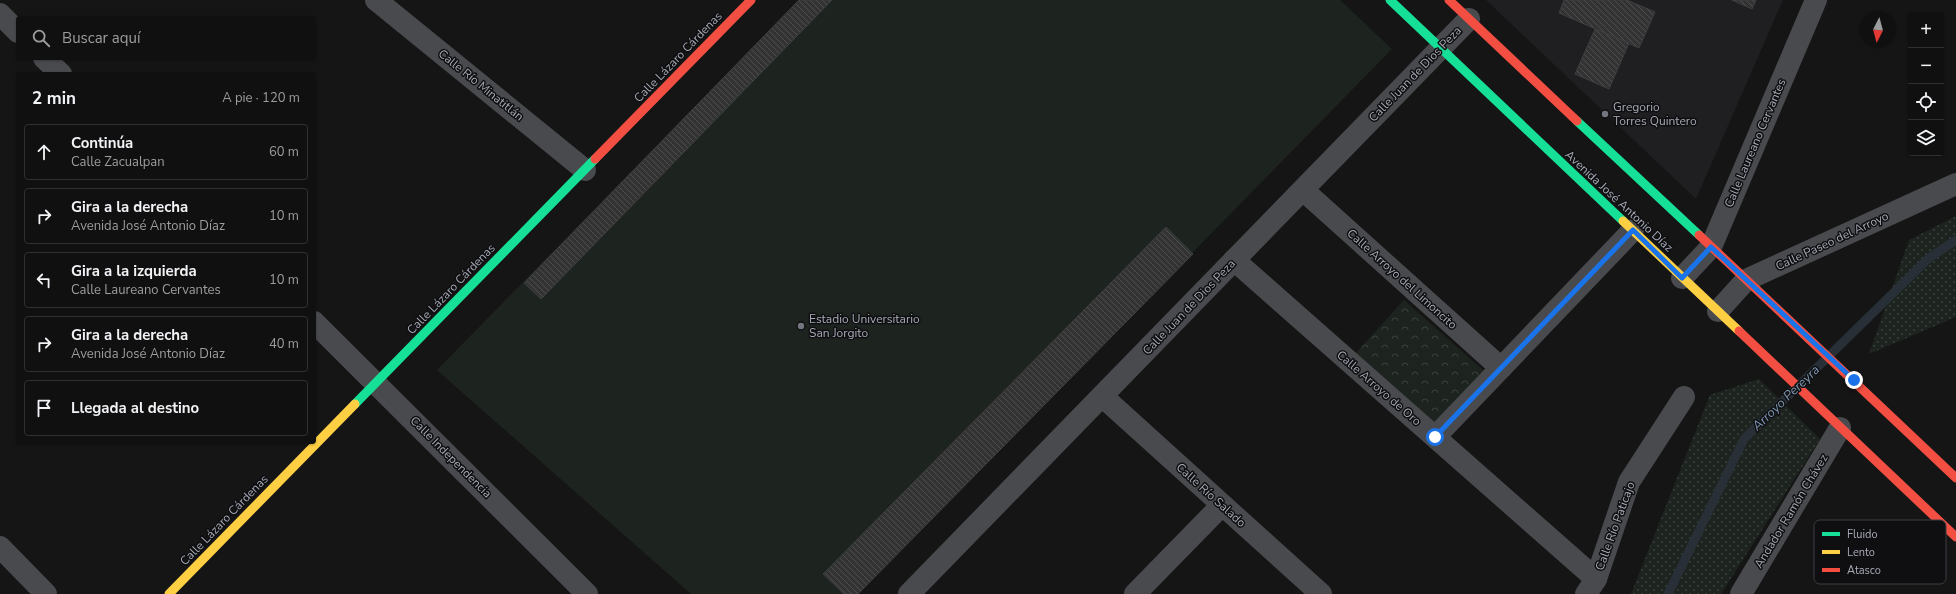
<!DOCTYPE html>
<html lang="es">
<head>
<meta charset="utf-8">
<style>
	:root { --surface:#101010; --page:#191919; --text:#f1f3f6; --muted:#9c9d9f; --line:#303030 }
	body { margin:0; font-family:"Nunito Sans",sans-serif; background:var(--page); color:var(--text) }
	.controls { position:absolute; right:12px; top:12px; display:grid; overflow:hidden; border-radius:4px; box-shadow:0 1px 3px #0004 }
	.controls button { width:36px; height:36px; display:grid; place-items:center; padding:0; border:0; border-bottom:1px solid var(--line); background:var(--surface); color:var(--text); font:20px sans-serif }
	.compass { position:absolute; left:1860px; top:12px; width:36px; height:36px; border-radius:50%; background:var(--surface); box-shadow:0 1px 3px #0004; rotate:186deg }
	.stop { position:absolute; width:12px; height:12px; margin:-9px; border:3px solid #1a73e8; border-radius:50%; background:#fff }
	.stop.end { background:#1a73e8; border-color:#fff; box-shadow:0 1px 4px #0008 }
	.list { margin:0; padding:0; list-style:none }
	h2 { display:flex; justify-content:space-between; align-items:center; height:52px; margin:0; padding:0 16px; font-size:17px }
	h2 small { font-size:13px; font-weight:400; color:var(--muted) }
	.list li { display:grid; grid-template-columns:26px 1fr auto; gap:12px; align-items:center; box-sizing:border-box; height:56px; margin:0 8px 8px; padding:0 8px; border:1px solid var(--line); border-radius:4px }
	.list b { display:block; font-size:15px; white-space:nowrap }
	.list p { margin:0; font-size:13px; white-space:nowrap; color:var(--muted) }
	.list em { font-size:13px; font-style:normal; color:var(--muted) }
	.icon { flex:none; width:22px; height:22px; fill:none; stroke:currentColor; stroke-width:2; stroke-linecap:round; stroke-linejoin:round }
	.map { position:relative; flex:none; width:1956px; height:594px; overflow:hidden }
	.search { position:absolute; background:var(--surface); box-shadow:0 1px 3px #0004; left:16px; top:16px; width:300px; height:44px; display:flex; align-items:center; gap:10px; box-sizing:border-box; padding:0 14px; border-radius:4px; color:var(--muted); font-size:15px }
	.panel { position:absolute; background:var(--surface); box-shadow:0 1px 3px #0004; left:16px; top:72px; width:300px; height:372px; border-radius:4px }
	.map>svg:first-child { display:block }
	.built { fill:#1f1f21 }
	.grass { fill:url(#grass-dots) }
	.forest { fill:url(#forest-crowns) }
	.pitch { fill:#1d241f }
	.lines { fill:none; stroke-linecap:round; stroke-linejoin:round }
	.stream { stroke:#292f37; stroke-width:9 }
	.building { fill:url(#building-back-hatch); stroke:#3d3e41 }
	.street { stroke:#494a4e; stroke-width:22 }
	.fast { stroke:#16e098; stroke-width:9 }
	.slow { stroke:#ffcf43; stroke-width:9 }
	.jam { stroke:#f24e42; stroke-width:9 }
	.route { stroke:#1a73e8; stroke-width:5 }
	.poi-dot { fill:#73767e; stroke:#0f0f11; stroke-width:1.5 }
	.labels { text-anchor:middle; dominant-baseline:central; stroke-width:3; stroke-linejoin:round; paint-order:stroke }
	.street-label { font-size:12px; fill:#a6aab6; stroke:#0f0f11 }
	.poi-label { font-size:12px; fill:#a6aab6; stroke:#0f0f11; text-anchor:start }
	.water-label { font-size:13px; font-style:italic; fill:#7d96b1; stroke:#0f0f11 }
	.key { fill:#0f0f11; stroke:#3c3e43; stroke-width:1 }
	.key-label { font-size:11px; fill:#a6aab6 }
</style>
</head>
<body>
<div class="map">
<svg width="1956" height="594" viewBox="0 0 1956 594">
	<defs>
		<pattern id="grass-dots" width="8" height="8" patternUnits="userSpaceOnUse"><rect width="8" height="8" fill="#1d241f"/><path d="M2 2h.1M6 6h.1" fill="none" stroke="#3b413d" stroke-width="1.8" stroke-linecap="round"/></pattern>
		<pattern id="forest-crowns" width="20" height="18" patternUnits="userSpaceOnUse"><rect width="20" height="18" fill="#1d241f"/><path d="M2 6a3 3 0 1 1 6 0M12 15a3 3 0 1 1 6 0" fill="none" stroke="#3b413d"/></pattern>
		<pattern id="building-back-hatch" width="6" height="6" patternUnits="userSpaceOnUse"><rect width="6" height="6" fill="#333334"/><path d="M-1 5l2 2M0 0l6 6M5-1l2 2" fill="none" stroke="#4e4e4f"/></pattern>
	</defs>
	<rect width="100%" height="100%" fill="#151515"/>
	<polygon class="built" points="1486,0 1783,0 1696,199"/>
	<g class="grass">
		<polygon points="1956,216 1956,317 1869,354 1909,240"/>
		<polygon points="1759,379 1820,439 1721,594 1631,594 1710,395"/>
	</g>
	<polygon class="forest" points="1404,300 1484,371 1435,425 1355,354"/>
	<polygon class="pitch" points="799,0 1340,0 1392,49 858,594 691,594 437,370"/>
	<g class="lines">
		<polyline class="stream" points="1668,594 1744,439 1929,258 1956,240"/>
	</g>
	<g class="building">
		<polygon points="799,0 832,0 541,299 524,283"/>
		<polygon points="1564,0 1627,0 1655,12 1639,48 1559,13"/>
		<polygon points="1732,0 1756,0 1752,9"/>
		<polygon points="1595,29 1629,43 1609,89 1575,74"/>
		<polygon points="1166,227 1193,254 858,594 844,594 823,574"/>
	</g>
	<g class="lines">
		<g class="street">
			<polyline points="376,0 585,170"/>
			<polyline points="0,14 18,32"/>
			<polyline points="44,58 61,74"/>
			<polyline points="1303,190 1501,368"/>
			<polyline points="1234,260 1596,579"/>
			<polyline points="1682,278 1711,247 1816,0"/>
			<polyline points="1718,311 1746,280 1956,184"/>
			<polyline points="314,322 587,594"/>
			<polyline points="1102,396 1321,594"/>
			<polyline points="1435,437 1633,230"/>
			<polyline points="0,547 46,594"/>
			<polyline points="909,594 1469,19"/>
			<polyline points="1135,594 1222,505"/>
			<polyline points="1586,594 1596,579 1629,482 1684,397"/>
			<polyline points="1741,594 1840,428"/>
		</g>
		<g class="fast">
			<polyline points="1390,0 1623,221"/>
			<polyline points="1577,121 1699,235"/>
			<polyline points="355,404 595,159"/>
		</g>
		<g class="slow">
			<polyline points="1623,221 1739,331"/>
			<polyline points="169,594 355,404"/>
		</g>
		<g class="jam">
			<polyline points="1449,0 1577,121"/>
			<polyline points="595,159 751,0"/>
			<polyline points="1699,235 1956,478"/>
			<polyline points="1739,331 1956,537"/>
		</g>
	</g>
	<g class="lines">
		<polyline class="route" points="1435,437 1633,230 1682,278 1711,247 1854,380"/>
	</g>
	<g class="poi-dot">
		<circle cx="1605" cy="114" r="4"/>
		<circle cx="801" cy="326" r="4"/>
	</g>
	<g class="labels">
		<g class="street-label">
			<text transform="translate(678 57) rotate(-46)">Calle Lázaro Cárdenas</text>
			<text transform="translate(1415 74) rotate(-46)">Calle Juan de Dios Peza</text>
			<text transform="translate(481 85) rotate(39)">Calle Río Minatitlán</text>
			<text transform="translate(1755 143) rotate(-67)">Calle Laureano Cervantes</text>
			<text transform="translate(1619 201) rotate(43)">Avenida José Antonio Díaz</text>
			<text transform="translate(1832 241) rotate(-25)">Calle Paseo del Arroyo</text>
			<text transform="translate(1402 279) rotate(42)">Calle Arroyo del Limoncito</text>
			<text transform="translate(451 289) rotate(-46)">Calle Lázaro Cárdenas</text>
			<text transform="translate(1189 307) rotate(-46)">Calle Juan de Dios Peza</text>
			<text transform="translate(1379 388) rotate(41)">Calle Arroyo de Oro</text>
			<text transform="translate(451 457) rotate(45)">Calle Independencia</text>
			<text transform="translate(1211 495) rotate(42)">Calle Río Salado</text>
			<text transform="translate(1791 511) rotate(-59)">Andador Ramón Chávez</text>
			<text transform="translate(224 520) rotate(-46)">Calle Lázaro Cárdenas</text>
			<text transform="translate(1615 526) rotate(-70)">Calle Río Paticajo</text>
		</g>
		<g class="poi-label">
			<text x="1613" y="107">Gregorio<tspan x="1613" dy="14">Torres Quintero</tspan></text>
			<text x="809" y="319">Estadio Universitario<tspan x="809" dy="14">San Jorgito</tspan></text>
		</g>
		<g class="water-label">
			<text transform="translate(1786 398) rotate(-44)">Arroyo Pereyra</text>
		</g>
	</g>
	<rect x="1814" y="520" width="132" height="64" rx="6" class="key"/>
	<rect x="1822" y="532" width="18" height="4" fill="#16e098"/>
	<rect x="1822" y="550" width="18" height="4" fill="#ffcf43"/>
	<rect x="1822" y="568" width="18" height="4" fill="#f24e42"/>
	<g class="key-label">
		<text x="1847" y="538">Fluido</text>
		<text x="1847" y="556">Lento</text>
		<text x="1847" y="574">Atasco</text>
	</g>
</svg>
<div class="controls">
<button>+</button>
<button>−</button>
<button><svg class="icon" aria-label="locate" viewBox="0 0 24 24"><circle cx="12" cy="12" r="6"/><path d="M12 2v4M12 18v4M2 12h4M18 12h4"/></svg></button>
<button><svg class="icon" aria-label="layers" viewBox="0 0 24 24"><path d="M12 4l9 5-9 5-9-5zM3 14l9 5 9-5"/></svg></button>
</div>
<svg class="compass" viewBox="-18 -18 36 36"><path d="M0-13l5 13h-10z" fill="#e53935"/><path d="M0 13l5-13h-10z" fill="#9c9d9f"/></svg>
<div class="stop" style="left:1435px;top:437px"></div>
<div class="stop end" style="left:1854px;top:380px"></div>
<div class="search"><svg class="icon" aria-label="search" viewBox="0 0 24 24"><circle cx="10" cy="10" r="6"/><path d="M15 15l6 6"/></svg>Buscar aquí</div>
<section class="panel">
<h2>2 min<small>A pie · 120 m</small></h2>
<ul class="list">
<li><svg class="icon" aria-label="ahead" viewBox="0 0 24 24"><path d="M12 20V5M6 11l6-6 6 6"/></svg><div><b>Continúa</b><p>Calle Zacualpan</p></div><em>60 m</em></li>
<li><svg class="icon" aria-label="right" viewBox="0 0 24 24"><path d="M7 20v-9h11M14 6l5 5-5 5"/></svg><div><b>Gira a la derecha</b><p>Avenida José Antonio Díaz</p></div><em>10 m</em></li>
<li><svg class="icon" aria-label="left" viewBox="0 0 24 24"><path d="M17 20v-9H6M10 6l-5 5 5 5"/></svg><div><b>Gira a la izquierda</b><p>Calle Laureano Cervantes</p></div><em>10 m</em></li>
<li><svg class="icon" aria-label="right" viewBox="0 0 24 24"><path d="M7 20v-9h11M14 6l5 5-5 5"/></svg><div><b>Gira a la derecha</b><p>Avenida José Antonio Díaz</p></div><em>40 m</em></li>
<li><svg class="icon" aria-label="arrive" viewBox="0 0 24 24"><path d="M6 21V4h12l-3 4 3 4H6"/></svg><div><b>Llegada al destino</b></div></li>
</ul>
</section>
</div>
</body>
</html>
